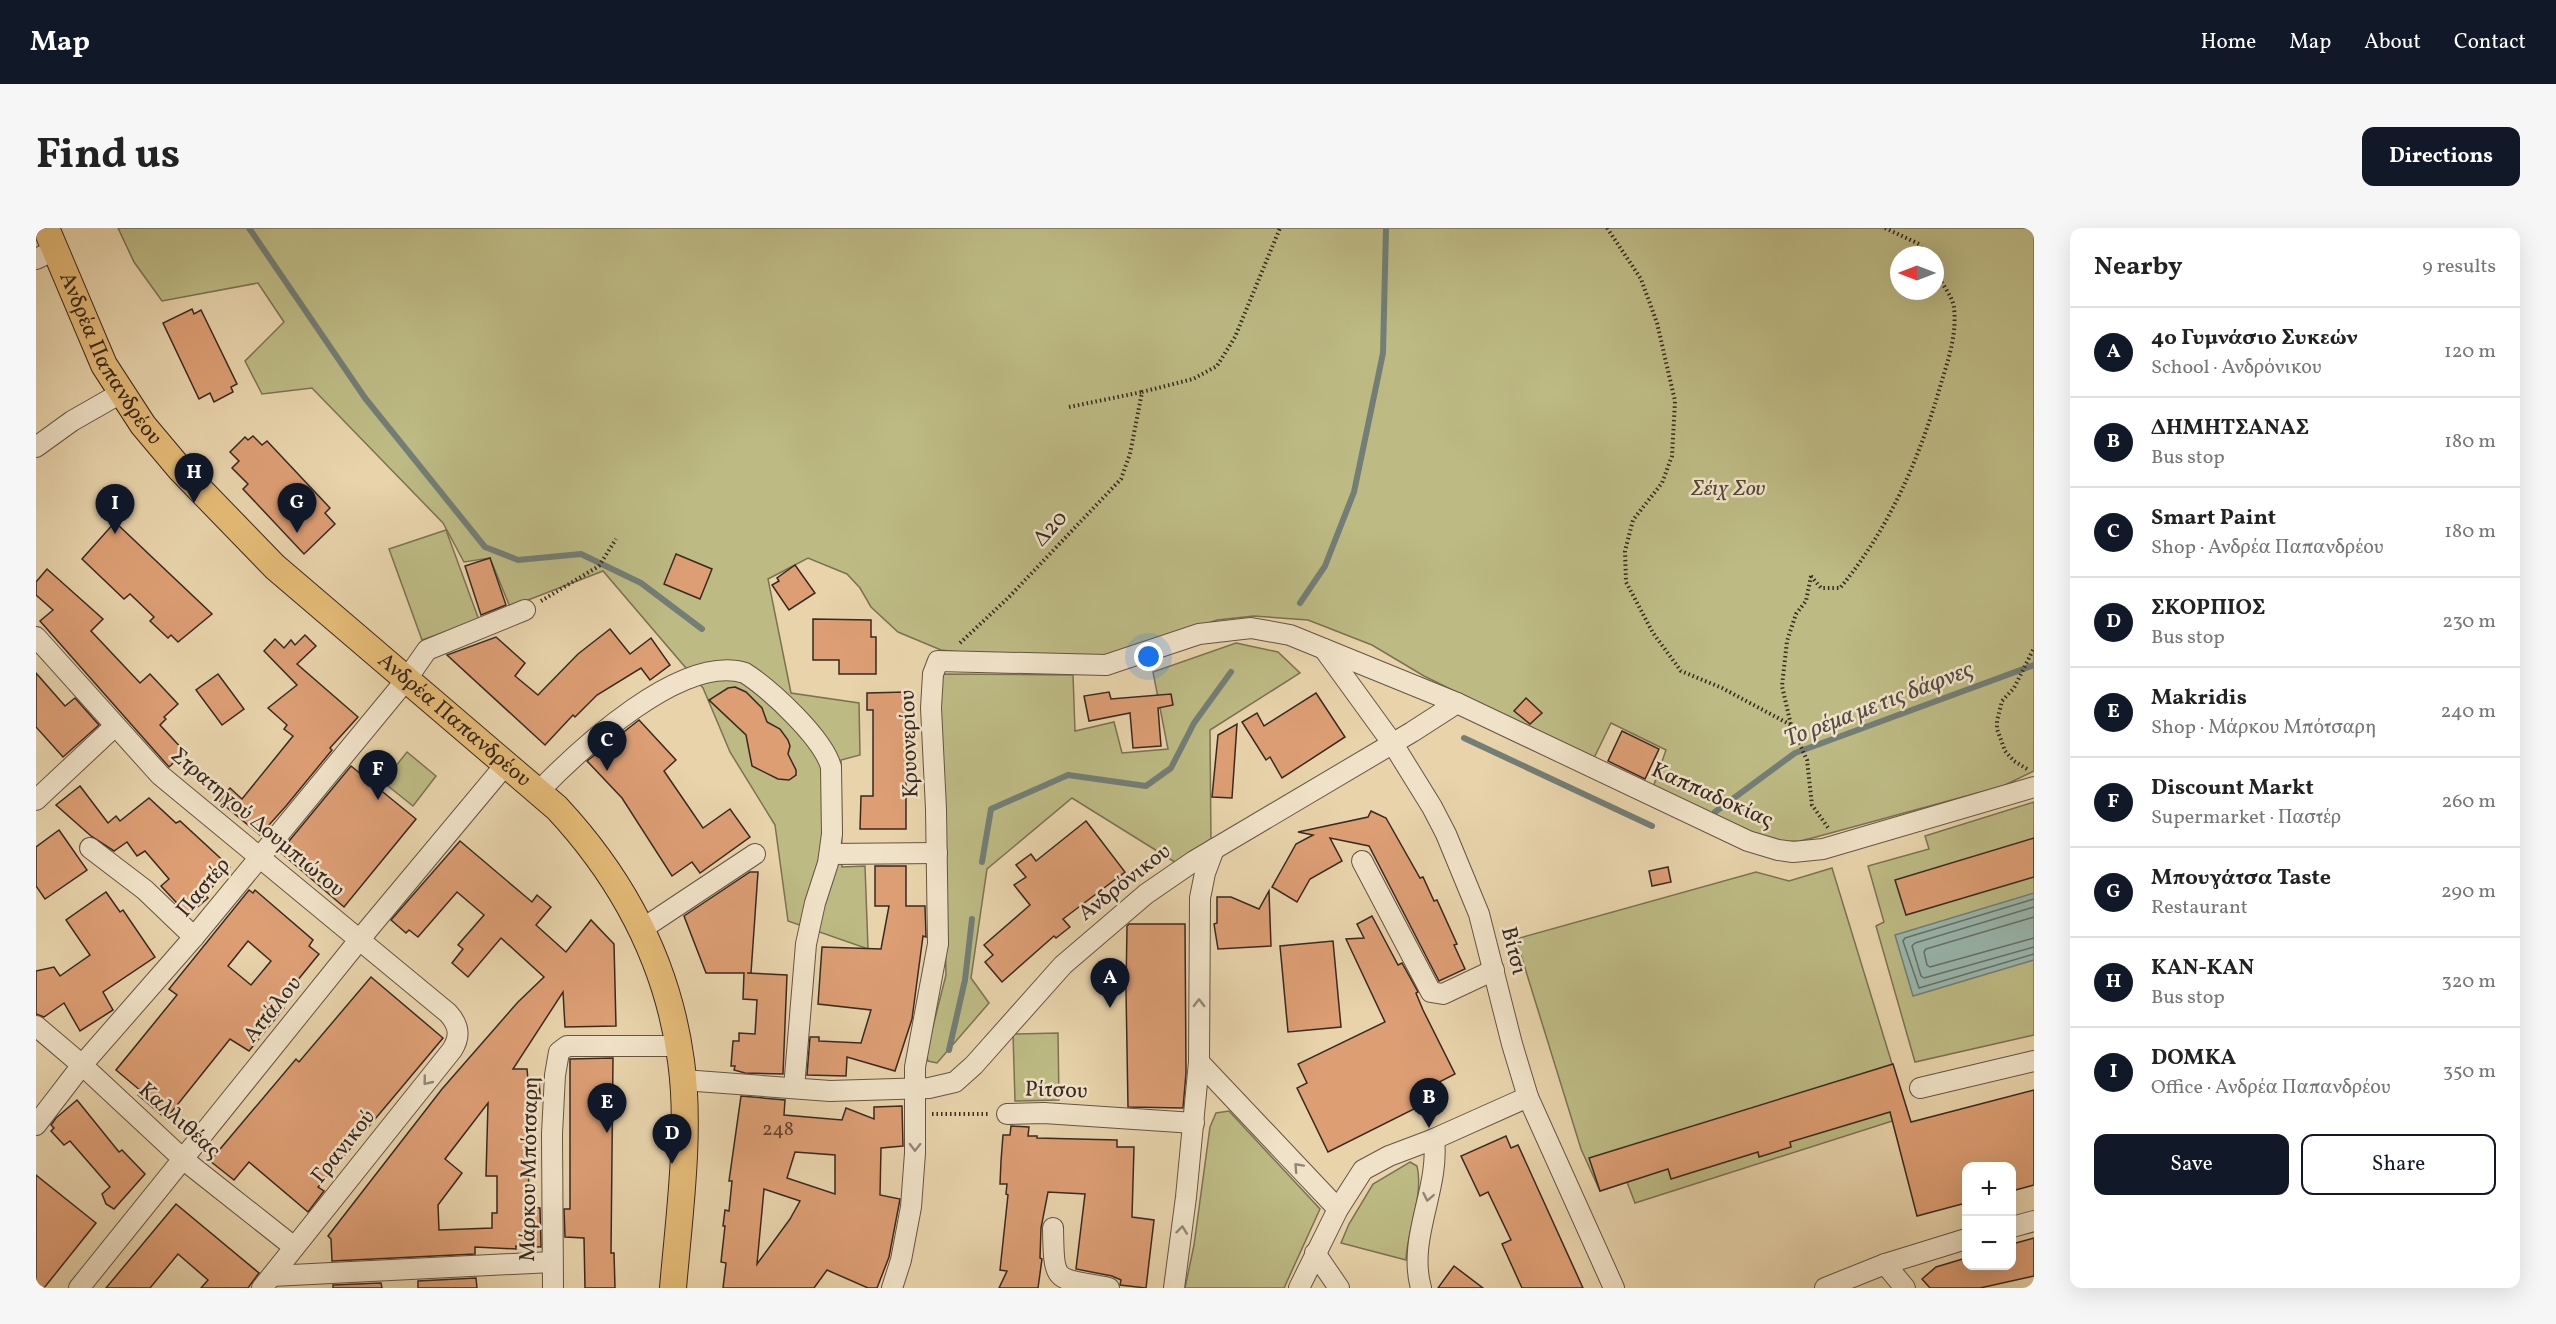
<!DOCTYPE html>
<html lang="en">
<head>
<meta charset="utf-8">
<style>
	:root { --surface:#fff; --page:#f6f6f6; --text:#222; --muted:#767676; --line:#e0e0e0; --accent:#111827 }
	body { margin:0; font-family:Vollkorn,serif; background:var(--page); color:var(--text) }
	.controls { position:absolute; right:18px; bottom:18px; display:grid; overflow:hidden; border-radius:12px; box-shadow:0 6px 24px #0002 }
	.controls button { width:54px; height:54px; display:grid; place-items:center; padding:0; border:0; border-bottom:2px solid var(--line); background:var(--surface); color:var(--text); font:30px sans-serif }
	.compass { position:absolute; left:1854px; top:18px; width:54px; height:54px; border-radius:50%; background:var(--surface); box-shadow:0 6px 24px #0002; rotate:270deg }
	.you { position:absolute; left:1113px; top:429px; width:21px; height:21px; margin:-15px; border:4px solid #fff; border-radius:50%; background:#1a73e8; box-shadow:0 0 0 9px #1a73e833 }
	.badge { display:grid; place-items:center; width:39px; height:39px; border-radius:50%; background:var(--accent); color:#fff; font-size:20px; font-weight:700 }
	.pin { position:absolute; translate:-50% -50px; filter:drop-shadow(0 2px 3px #0008) }
	.pin::after { content:''; position:absolute; top:32px; width:21px; height:18px; background:inherit; clip-path:polygon(0 0,100% 0,50% 100%) }
	.list { margin:0; padding:0; list-style:none }
	h2 { display:flex; justify-content:space-between; align-items:center; height:78px; margin:0; padding:0 24px; font-size:26px }
	h2 small { font-size:20px; font-weight:400; color:var(--muted) }
	.list li { display:grid; grid-template-columns:39px 1fr auto; gap:18px; align-items:center; box-sizing:border-box; height:90px; padding:0 24px; border-top:2px solid var(--line) }
	.list b { display:block; font-size:22px; white-space:nowrap }
	.list p { margin:0; font-size:20px; white-space:nowrap; color:var(--muted) }
	.list em { font-size:20px; font-style:normal; color:var(--muted) }
	.actions { display:flex; gap:12px; padding:18px 24px }
	.actions a { flex:1; padding:14px 0; border:2px solid var(--accent); border-radius:12px; text-align:center; font-size:21px; color:var(--accent) }
	.actions .main { background:var(--accent); color:#fff }
	.map { position:relative; flex:none; width:1998px; height:1060px; overflow:hidden; border-radius:12px }
	header { display:flex; align-items:center; gap:36px; box-sizing:border-box; height:84px; padding:0 30px; background:var(--accent); color:#fff }
	header strong { font-size:28px }
	nav { display:flex; gap:33px; margin-inline-start:auto; font-size:21px }
	.intro { display:flex; align-items:center; justify-content:space-between; box-sizing:border-box; height:144px; padding:0 36px }
	h1 { margin:0; font-size:42px }
	.button { padding:15px 27px; border-radius:12px; background:var(--accent); color:#fff; font-size:21px; font-weight:700 }
	main { display:flex; gap:36px; padding:0 36px }
	aside { flex:1; background:var(--surface); border-radius:12px; box-shadow:0 6px 24px #0002 }
	.map>svg:first-child { display:block }
	.green { fill:#bdba84; stroke:#7b7253; stroke-width:1.5; fill-rule:evenodd }
	.water { fill:#98b7ae; stroke:#727e76; stroke-width:1.5 }
	.lines { fill:none; stroke-linecap:round; stroke-linejoin:round }
	.shore { stroke:#687068; stroke-width:1.5 }
	.stream { stroke:#727e76; stroke-width:6 }
	.building { fill:#dd9e74; stroke:#392922; stroke-width:1.5; fill-rule:evenodd }
	.minor-casing { stroke:#655444; stroke-width:22 }
	.major-casing { stroke:#392922; stroke-width:28 }
	.path { stroke:#392922; stroke-width:4; stroke-dasharray:1.5 3; stroke-linecap:butt }
	.minor { stroke:#f0e2c8; stroke-width:20 }
	.major { stroke:#e4ba76; stroke-width:26 }
	.oneway { stroke:#948675 }
	.labels { text-anchor:middle; dominant-baseline:central; stroke-width:5; stroke-linejoin:round; paint-order:stroke }
	.number-label { font-size:20px; fill:#624636 }
	.street-label { font-size:22px; fill:#392922; stroke:#f0e2c8 }
	.park-label { font-size:22px; font-style:italic; fill:#534636; stroke:#f0e2c8 }
	.water-label { font-size:24px; font-style:italic; fill:#514c45; stroke:#f0e2c8 }
</style>
</head>
<body>
<header>
<strong>Map</strong>
<nav><a>Home</a><a>Map</a><a>About</a><a>Contact</a></nav>
</header>
<div class="intro"><h1>Find us</h1><a class="button">Directions</a></div>
<main>
<div class="map">
<svg width="1998" height="1060" viewBox="0 0 1998 1060">
	<rect width="100%" height="100%" fill="#e8d3ab"/>
	<filter id="stains"><feTurbulence type="fractalNoise" baseFrequency=".00333" numOctaves="4"/><feColorMatrix values="0 0 0 0 .2 0 0 0 0 .09 0 0 0 0 .02 0 0 0 .5 -.17"/></filter>
	<radialGradient id="worn" r=".72"><stop offset=".6" stop-color="#630" stop-opacity="0"/><stop offset="1" stop-color="#630" stop-opacity=".3"/></radialGradient>
	<g class="green">
		<path d="M82,0H1998V543L1967,558L1780,609L1764,613L1737,614L1616,562L1630,522L1575,495L1557,532L1388,448L1336,417L1272,392L1218,388L1181,392L1067,430L932,425L905,422L862,404L835,379L824,360L811,346L772,330L732,351L755,465L823,475L824,527L805,532L806,639L829,638L832,721L752,693L739,597L694,524L667,460L567,343L474,379L454,330L428,334L407,295L276,160L226,166L209,133L248,94L222,55L126,73L98,34ZM1863,27H1899V63H1863Z"/>
		<polygon points="410,302 443,392 386,412 353,321"/>
		<polygon points="1200,415 1242,424 1264,445 1174,502 1175,616 1142,636 1036,570 951,641 935,750 953,775 901,835 892,833 890,826 910,747 903,446 1037,447 1039,503 1078,494 1086,525 1132,521 1117,444"/>
		<polygon points="371,524 400,548 377,578 347,554"/>
		<polygon points="1998,574 1998,807 1879,834 1840,698 1848,694 1832,638 1893,621 1889,608"/>
		<polygon points="1796,640 1872,888 1599,975 1591,954 1564,963 1545,921 1480,711 1720,644 1753,653"/>
		<polygon points="1022,805 1023,872 979,873 977,806"/>
		<polygon points="1193,883 1284,981 1248,1060 1149,1060 1158,1017 1174,899 1180,885"/>
		<path d="M1374,934L1381,938C1388,969 1371,1001 1370,1032L1305,1015L1313,996L1337,956Z"/>
	</g>
	<polygon class="water" points="1998,665 1998,732 1877,768 1859,707"/>
	<g class="lines">
		<g class="shore">
			<polyline points="1998,671 1869,710 1867,713 1883,760 1998,726"/>
			<polyline points="1998,679 1879,715 1876,718 1885,748 1888,750 1998,719"/>
			<polyline points="1998,689 1890,721 1888,724 1891,737 1894,739 1998,710"/>
		</g>
		<g class="stream">
			<polyline points="213,0 329,170 449,319 482,332 545,326 605,355 666,401"/>
			<polyline points="1264,375 1289,338 1318,264 1347,125 1350,0"/>
			<polyline points="1428,510 1616,598"/>
			<polyline points="1679,584 1759,525 1998,437"/>
			<polyline points="946,634 955,581 1032,547 1110,558 1135,540 1158,495 1195,444"/>
			<polyline points="913,822 929,752 936,691"/>
		</g>
	</g>
	<g class="building">
		<polygon points="156,81 158,86 165,82 201,156 195,159 197,164 178,174 174,165 163,171 127,95"/>
		<polygon points="217,208 226,217 231,213 294,280 289,285 299,296 268,326 207,261 212,256 196,240 203,233 194,224 209,209 212,212"/>
		<polygon points="79,294 176,386 142,414 135,407 132,410 114,393 118,389 94,366 88,371 46,331"/>
		<polygon points="640,326 676,341 664,371 628,356"/>
		<polygon points="454,330 470,377 445,387 429,338"/>
		<polygon points="759,337 779,365 753,382 736,357 743,353 741,350"/>
		<polygon points="11,341 67,391 55,403 104,455 114,446 142,476 128,489 130,491 124,497 149,524 133,539 4,393 17,382 0,367 0,354"/>
		<polygon points="777,391 835,392 835,409 840,409 840,446 803,446 803,432 777,432"/>
		<polygon points="574,401 594,426 615,410 634,437 614,452 605,440 561,467 539,489 537,487 509,517 411,427 460,409 489,435 479,448 502,467 542,426"/>
		<polygon points="269,407 280,418 261,436 322,489 294,520 296,522 250,578 224,607 183,573 194,560 206,571 257,508 248,501 251,497 232,480 261,457 228,423 239,411 248,420 255,412 259,417"/>
		<polygon points="0,445 29,478 39,470 63,497 27,529 0,499"/>
		<polygon points="182,446 208,481 186,497 160,462"/>
		<polygon points="699,459 710,464 726,480 731,494 744,501 752,512 754,518 752,526 760,542 760,547 753,552 742,551 716,538 710,507 673,472 692,460"/>
		<polygon points="870,464 870,601 824,601 825,568 837,568 837,482 831,482 831,465"/>
		<polygon points="1073,464 1075,471 1135,466 1137,477 1122,480 1125,518 1097,520 1094,485 1053,493 1048,468"/>
		<polygon points="1280,465 1309,509 1246,550 1234,529 1230,532 1206,494 1221,485 1228,498"/>
		<polygon points="1490,470 1506,485 1494,496 1478,483"/>
		<polygon points="603,492 640,532 628,543 667,600 694,581 714,609 664,645 656,634 636,648 586,570 551,533"/>
		<polygon points="1201,496 1196,570 1176,569 1182,507"/>
		<polygon points="1586,503 1623,521 1609,551 1572,533"/>
		<polygon points="315,538 380,591 308,679 244,624"/>
		<polygon points="44,558 72,595 80,588 84,593 113,570 140,595 144,593 194,639 169,667 172,670 152,687 125,658 133,651 109,623 101,628 91,614 78,623 55,608 20,577"/>
		<polygon points="1335,583 1350,590 1384,650 1387,649 1398,673 1401,672 1421,716 1418,717 1429,741 1403,753 1333,618 1294,610 1306,633 1274,651 1261,674 1236,659 1260,616 1277,607 1262,604 1332,589"/>
		<polygon points="1050,593 1089,644 1027,691 1034,699 1020,710 1018,708 966,754 949,734 957,727 948,717 994,677 978,657 990,649 980,637 995,626 1000,633"/>
		<polygon points="23,602 51,642 9,671 0,658 0,619"/>
		<polygon points="1998,610 1998,649 1870,687 1859,652"/>
		<path d="M424,613L496,674L501,667L515,679L500,697L530,724L555,692L578,716L580,798L529,799L527,764L477,841H491L492,851H503L504,867H496V885H494L492,979L504,980L505,1019L480,1018V1021L439,1019V1026L296,1033L295,1011L292,1008L406,861L482,774L508,749L465,710L432,749L416,735L427,721L422,717L448,687L421,664L382,709L373,702L370,705L355,692ZM452,875L450,948H461V985H456V1000L403,1002L402,977L426,945L409,931Z"/>
		<polygon points="839,638 870,638 870,678 889,678 890,709 887,708 876,791 859,843 811,829 810,848 771,847 774,809 783,809 783,813 825,815 835,782 782,776 786,719 845,721 853,678 839,678"/>
		<polygon points="1632,639 1635,654 1616,658 1613,643"/>
		<polygon points="714,644 722,644 715,745 711,745 751,747 747,846 709,845 698,842 699,838 695,838 697,813 703,813 703,805 719,806 721,772 707,771 708,745 670,745 648,688"/>
		<path d="M213,662L217,665L219,662L277,712L273,718L283,726L243,775L248,780L213,823L194,811L130,891L102,867L105,863L80,842L141,767L133,761ZM212,713L235,733L215,757L192,738Z"/>
		<polygon points="1233,663 1235,718 1182,721 1178,696 1181,695 1181,669 1195,669 1223,681"/>
		<polygon points="70,664 84,684 87,682 119,729 67,764 77,782 44,803 28,775 8,789 0,786 0,743 18,739 24,748 54,727 30,692"/>
		<polygon points="1336,688 1362,737 1366,735 1382,764 1380,765 1387,782 1419,846 1376,868 1382,879 1292,924 1261,860 1271,855 1262,836 1349,794 1310,711 1328,710 1321,696"/>
		<polygon points="1093,696 1149,696 1150,845 1147,880 1092,879 1090,762 1091,698"/>
		<polygon points="1297,713 1305,799 1252,804 1244,718"/>
		<polygon points="335,749 407,810 282,959 288,963 272,984 213,934 198,952 174,933 260,831 263,834"/>
		<polygon points="577,830 575,1025 578,1025 579,1060 549,1060 548,1010 529,1009 528,981 534,981 534,831"/>
		<polygon points="1857,836 1875,894 1998,862 1998,957 1976,963 1976,939 1930,939 1930,975 1881,988 1854,884 1754,914 1755,919 1723,929 1722,924 1635,951 1632,941 1564,963 1553,930"/>
		<path d="M705,868L749,872L748,887L806,892L810,880L838,891V879L866,878L867,918L845,920L844,967L864,971L853,1029L841,1060H832L791,1042L778,1060H687L690,1035L685,1034L689,998H687L689,982L693,983L696,953H693ZM759,924L799,927V966L751,950ZM728,961L764,973L754,991L721,1036Z"/>
		<polygon points="41,872 83,924 86,922 109,946 78,981 70,976 66,966 74,959 34,913 28,917 15,903 18,900 15,897 20,890"/>
		<polygon points="975,898 993,899 992,908 1001,908 1001,910 1081,912 1081,919 1098,919 1096,989 1118,992 1110,1060 1084,1057 1085,1052 1076,1048 1040,1041 1049,966 1012,964 1005,1000 1004,1030 1006,1031 1002,1060 963,1060 971,1043 964,1042 972,967 970,966 971,956 964,956 965,933 967,907 974,907"/>
		<polygon points="1470,908 1475,920 1482,917 1547,1060 1486,1060 1466,1016 1475,1012 1452,964 1444,968 1425,928"/>
		<polygon points="0,947 60,995 8,1060 0,1060"/>
		<polygon points="140,976 223,1045 212,1060 165,1060 172,1052 142,1026 114,1060 70,1060"/>
		<polygon points="1998,1010 1998,1048 1944,1060 1894,1060 1886,1051 1900,1039 1930,1030 1930,1038 1976,1038 1976,1016"/>
		<polygon points="1418,1038 1447,1060 1402,1060"/>
		<polygon points="440,1050 441,1060 382,1060 382,1053"/>
		<polygon points="345,1055 346,1060 297,1060 297,1057"/>
	</g>
	<g class="lines">
		<g class="minor-casing">
			<g id="minor">
				<polyline points="0,31 19,22"/>
				<polyline points="0,219 36,193 85,165"/>
				<path d="M0,409L124,547L412,785C423,797 425,808 416,822L226,1060"/>
				<polyline points="1288,421 1357,516 1396,579 1410,606 1443,686 1476,816 1492,869 1578,1060"/>
				<path d="M503,563C544,521 646,425 709,445C735,462 787,510 795,539L796,606L792,635L779,675L770,716L758,860"/>
				<polyline points="0,572 79,498"/>
				<polyline points="54,620 109,662 158,709"/>
				<polyline points="794,626 901,625"/>
				<polyline points="1326,633 1395,764 1407,766 1458,742"/>
				<polyline points="606,701 719,626"/>
				<polyline points="0,798 46,837 148,932 258,1019"/>
				<polyline points="1163,834 1302,981"/>
				<polyline points="647,852 794,863 893,860 919,854 938,837 1027,737 1110,666 1158,633 1376,504 1421,475 1712,613 1742,622 1757,624 1787,621 1998,559"/>
				<polyline points="1884,860 1998,833"/>
				<polyline points="971,886 1008,885 1158,895"/>
				<polyline points="0,897 46,837 158,709 370,452 391,422 489,382"/>
				<polyline points="1976,999 1998,993"/>
				<path d="M1017,1000C1018,1058 1018,1049 1073,1060"/>
				<polyline points="1279,1025 1303,1060"/>
				<polyline points="1849,1036 1869,1060"/>
				<polyline points="236,1048 516,1034"/>
				<polyline points="43,1060 324,711 470,536"/>
				<polyline points="517,1060 516,906 519,847 523,824 531,818 643,818"/>
				<polyline points="856,1060 865,1032 875,979 879,925 879,839 902,716 900,581 895,480 897,446 902,433 1070,437 1163,406 1215,400 1254,407 1421,475"/>
				<polyline points="1138,1060 1150,969 1163,834 1164,670 1169,645 1178,621"/>
				<polyline points="1263,1060 1302,981 1327,942 1353,928 1398,911 1492,869"/>
				<path d="M1385,1060C1371,1010 1404,961 1398,911"/>
				<polyline points="1789,1060 1849,1036 1930,1011"/>
			</g>
		</g>
		<g class="major-casing">
			<g id="major">
				<path id="s1" d="M10,0L68,137L107,197L144,241L239,339L521,580C587,651 632,736 645,833C655,903 643,989 637,1060"/>
			</g>
		</g>
		<g class="path">
			<polyline points="1571,0 1605,51 1621,95 1639,173 1636,228 1626,255 1597,292 1589,323 1590,354 1617,405 1645,443 1686,460 1755,497"/>
			<polyline points="1849,0 1883,16 1889,27"/>
			<polyline points="1033,179 1106,164"/>
			<path d="M1775,348L1785,360H1804C1854,300 1885,227 1906,152C1913,130 1921,104 1918,80C1917,69 1905,54 1899,44"/>
			<polyline points="1775,348 1770,373 1760,386 1751,413 1746,458 1755,497 1771,532 1776,577 1793,601"/>
			<polyline points="505,373 563,338 580,311"/>
			<polyline points="924,415 973,369 1085,251 1094,226 1106,164 1157,151 1181,138 1199,109 1244,0"/>
			<polyline points="1991,541 1978,533 1969,523 1961,501 1961,493 1966,473 1978,460 1998,420"/>
			<polyline points="896,886 952,886"/>
		</g>
		<use href="#minor" class="minor"/>
		<use href="#major" class="major"/>
	</g>
	<defs><path id="oneway-chevron" d="M-2-3.5L2.5 0L-2 3.5" fill="none" stroke-width="1.6" stroke-linecap="round" stroke-linejoin="round" transform="scale(1.5)"/></defs>
	<g class="oneway">
		<use href="#oneway-chevron" transform="translate(1163 775) rotate(-90)"/>
		<use href="#oneway-chevron" transform="translate(391 853) rotate(129)"/>
		<use href="#oneway-chevron" transform="translate(879 919) rotate(91)"/>
		<use href="#oneway-chevron" transform="translate(1262 939) rotate(-133)"/>
		<use href="#oneway-chevron" transform="translate(1392 969) rotate(101)"/>
		<use href="#oneway-chevron" transform="translate(1146 1002) rotate(-83)"/>
	</g>
	<g class="labels">
		<g class="number-label">
			<text x="742" y="902">248</text>
		</g>
		<g class="street-label">
			<text stroke="none"><textPath href="#s1" startOffset="146">Ανδρέα Παπανδρέου</textPath></text>
			<text transform="translate(1015 301) rotate(-48)">Δ20</text>
			<text stroke="none"><textPath href="#s1" startOffset="650">Ανδρέα Παπανδρέου</textPath></text>
			<text transform="translate(874 516) rotate(-92)">Κρυονερίου</text>
			<text transform="translate(1676 568) rotate(24)">Καππαδοκίας</text>
			<text transform="translate(221 595) rotate(40)">Στρατηγού Δουμπιώτου</text>
			<text transform="translate(1089 655) rotate(-38)">Ανδρόνικου</text>
			<text transform="translate(168 660) rotate(-50)">Παστέρ</text>
			<text transform="translate(1477 723) rotate(76)">Βίτσι</text>
			<text transform="translate(237 782) rotate(-51)">Αττάλου</text>
			<text transform="translate(1020 863) rotate(2)">Ρίτσου</text>
			<text transform="translate(143 893) rotate(42)">Καλλιθέας</text>
			<text transform="translate(308 919) rotate(-51)">Γρανικού</text>
			<text transform="translate(494 941) rotate(-89)">Μάρκου Μπότσαρη</text>
		</g>
		<g class="park-label">
			<text x="1692" y="261">Σέιχ Σου</text>
		</g>
		<g class="water-label">
			<text transform="translate(1843 477) rotate(-21)">Το ρέμα με τις δάφνες</text>
		</g>
	</g>
	<rect width="100%" height="100%" filter="url(#stains)"/>
	<rect width="100%" height="100%" fill="url(#worn)"/>
</svg>
<div class="controls">
<button>+</button>
<button>−</button>
</div>
<svg class="compass" viewBox="-18 -18 36 36"><path d="M0-13l5 13h-10z" fill="#e53935"/><path d="M0 13l5-13h-10z" fill="#767676"/></svg>
<div class="you"></div>
<div class="pin badge" style="left:1074px;top:780px">A</div>
<div class="pin badge" style="left:1393px;top:900px">B</div>
<div class="pin badge" style="left:571px;top:543px">C</div>
<div class="pin badge" style="left:636px;top:936px">D</div>
<div class="pin badge" style="left:571px;top:905px">E</div>
<div class="pin badge" style="left:342px;top:572px">F</div>
<div class="pin badge" style="left:261px;top:305px">G</div>
<div class="pin badge" style="left:158px;top:275px">H</div>
<div class="pin badge" style="left:79px;top:306px">I</div>
</div>
<aside>
<h2>Nearby<small>9 results</small></h2>
<ul class="list">
<li><span class="badge">A</span><div><b>4ο Γυμνάσιο Συκεών</b><p>School · Ανδρόνικου</p></div><em>120 m</em></li>
<li><span class="badge">B</span><div><b>ΔΗΜΗΤΣΑΝΑΣ</b><p>Bus stop</p></div><em>180 m</em></li>
<li><span class="badge">C</span><div><b>Smart Paint</b><p>Shop · Ανδρέα Παπανδρέου</p></div><em>180 m</em></li>
<li><span class="badge">D</span><div><b>ΣΚΟΡΠΙΟΣ</b><p>Bus stop</p></div><em>230 m</em></li>
<li><span class="badge">E</span><div><b>Makridis</b><p>Shop · Μάρκου Μπότσαρη</p></div><em>240 m</em></li>
<li><span class="badge">F</span><div><b>Discount Markt</b><p>Supermarket · Παστέρ</p></div><em>260 m</em></li>
<li><span class="badge">G</span><div><b>Μπουγάτσα Taste</b><p>Restaurant</p></div><em>290 m</em></li>
<li><span class="badge">H</span><div><b>ΚΑΝ-ΚΑΝ</b><p>Bus stop</p></div><em>320 m</em></li>
<li><span class="badge">I</span><div><b>DOMKA</b><p>Office · Ανδρέα Παπανδρέου</p></div><em>350 m</em></li>
</ul>
<div class="actions"><a class="main">Save</a><a>Share</a></div>
</aside>
</main>
</body>
</html>
